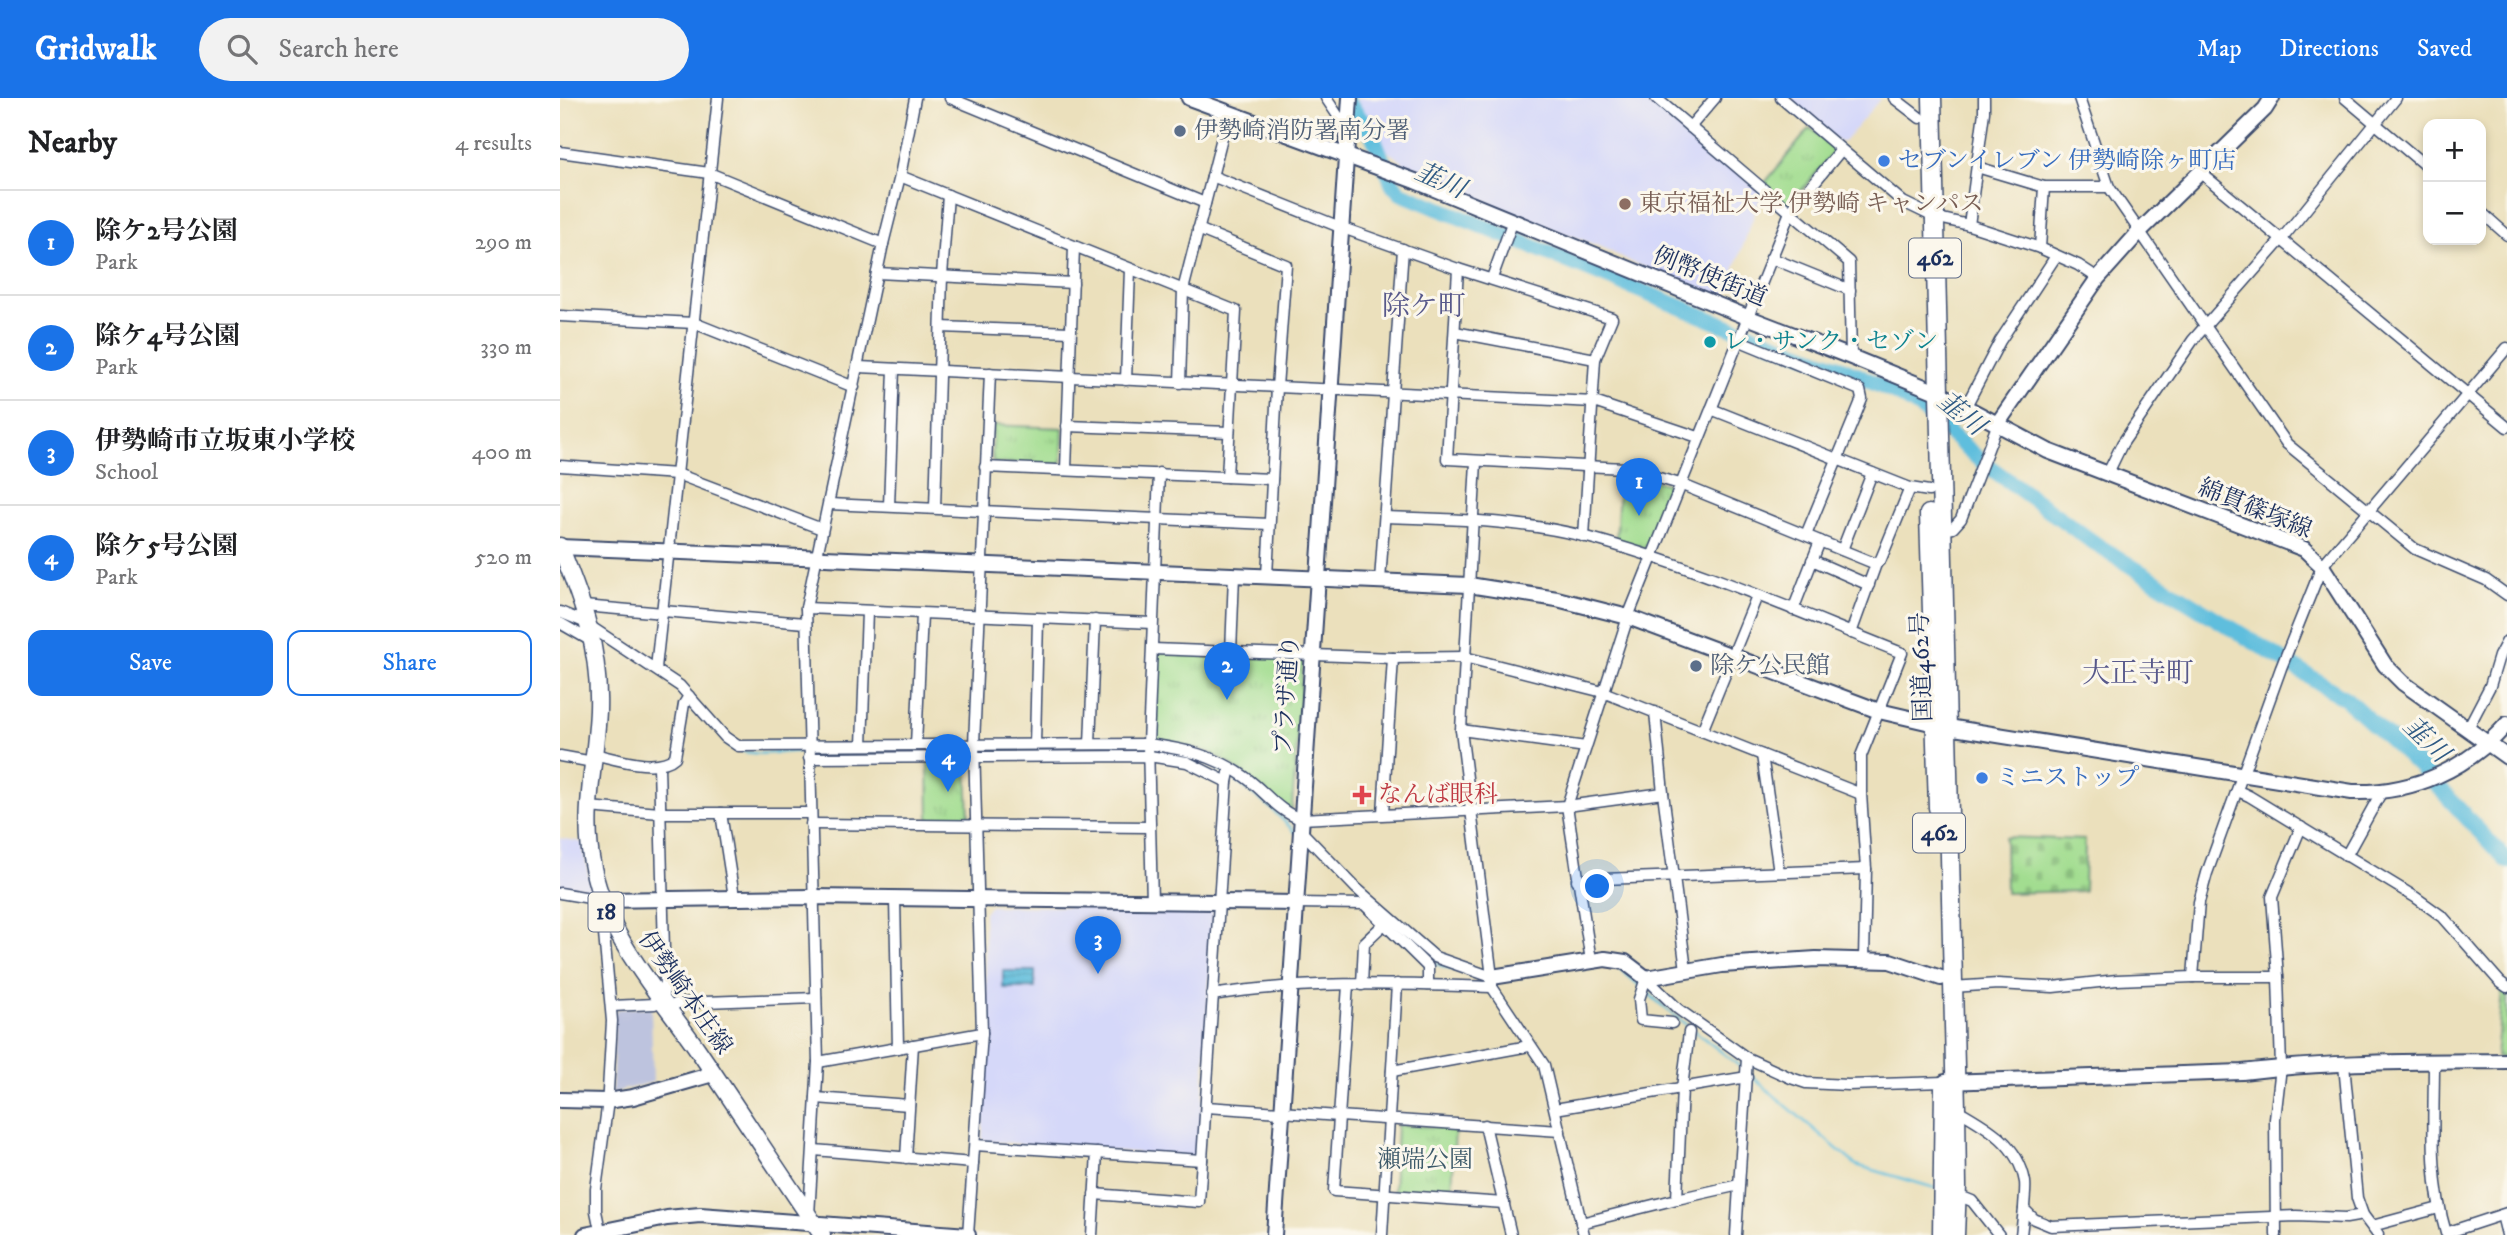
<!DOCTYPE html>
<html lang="en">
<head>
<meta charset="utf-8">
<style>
	:root { --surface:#fff; --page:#f2f2f2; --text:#202124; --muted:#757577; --line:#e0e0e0; --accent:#1a73e8 }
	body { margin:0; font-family:"IM FELL DW Pica","Noto Serif JP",serif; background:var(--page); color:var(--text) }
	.controls { position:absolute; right:21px; top:21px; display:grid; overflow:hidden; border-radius:14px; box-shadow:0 4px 10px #0003 }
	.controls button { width:63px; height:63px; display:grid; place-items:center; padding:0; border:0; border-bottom:2px solid var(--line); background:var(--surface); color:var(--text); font:35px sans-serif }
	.you { position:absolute; left:1038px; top:789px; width:24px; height:24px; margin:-18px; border:5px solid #fff; border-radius:50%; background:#1a73e8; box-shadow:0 0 0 10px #1a73e833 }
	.badge { display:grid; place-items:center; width:46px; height:46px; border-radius:50%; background:var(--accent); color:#fff; font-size:23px; font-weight:700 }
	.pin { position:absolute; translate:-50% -58px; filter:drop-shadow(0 2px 4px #0008) }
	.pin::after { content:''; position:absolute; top:37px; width:24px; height:21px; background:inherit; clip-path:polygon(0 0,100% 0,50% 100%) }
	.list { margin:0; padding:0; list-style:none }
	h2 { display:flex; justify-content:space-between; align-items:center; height:91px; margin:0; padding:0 28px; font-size:30px }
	h2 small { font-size:23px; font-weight:400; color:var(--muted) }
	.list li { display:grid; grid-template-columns:46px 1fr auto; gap:21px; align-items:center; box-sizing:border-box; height:105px; padding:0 28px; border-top:2px solid var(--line) }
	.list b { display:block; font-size:26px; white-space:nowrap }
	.list p { margin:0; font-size:23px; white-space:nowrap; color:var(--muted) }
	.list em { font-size:23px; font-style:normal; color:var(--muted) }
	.actions { display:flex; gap:14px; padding:21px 28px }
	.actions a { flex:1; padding:16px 0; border:2px solid var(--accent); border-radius:14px; text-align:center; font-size:24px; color:var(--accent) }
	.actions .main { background:var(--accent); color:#fff }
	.icon { flex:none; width:38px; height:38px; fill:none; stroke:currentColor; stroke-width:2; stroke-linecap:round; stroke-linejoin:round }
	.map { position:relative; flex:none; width:1947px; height:1137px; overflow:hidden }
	header { display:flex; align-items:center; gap:42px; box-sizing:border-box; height:98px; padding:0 35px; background:var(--accent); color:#fff }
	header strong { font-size:33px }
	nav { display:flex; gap:38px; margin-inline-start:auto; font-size:24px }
	.search { width:490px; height:63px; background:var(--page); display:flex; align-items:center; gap:18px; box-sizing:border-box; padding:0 24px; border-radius:38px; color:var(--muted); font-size:26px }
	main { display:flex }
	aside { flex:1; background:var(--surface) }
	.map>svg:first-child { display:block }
	.built { fill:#d5d8f9 }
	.industrial { fill:#bdc3de }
	.grass { fill:url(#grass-tufts); stroke:#5e8677; stroke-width:2 }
	.cemetery { fill:url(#cemetery-stones); stroke:#5e8677; stroke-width:2 }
	.water { fill:url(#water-rules); stroke:#3d769e; stroke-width:2 }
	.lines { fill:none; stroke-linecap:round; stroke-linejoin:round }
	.stream { stroke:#5fbedd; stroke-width:2.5 }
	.river { stroke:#5fbedd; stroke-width:16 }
	.street-casing { stroke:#3a4a6c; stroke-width:13 }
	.secondary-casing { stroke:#3a4a6c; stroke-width:18 }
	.primary-casing { stroke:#3a4a6c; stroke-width:19 }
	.highway-casing { stroke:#3a4a6c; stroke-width:21 }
	.street { stroke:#fff; stroke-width:10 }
	.secondary { stroke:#fff; stroke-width:14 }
	.primary { stroke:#fff; stroke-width:16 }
	.highway { stroke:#fff; stroke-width:18 }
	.service-dot { fill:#5c6f8a; stroke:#fbf7ec; stroke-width:2.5 }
	.shop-dot { fill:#3f7fe0; stroke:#fbf7ec; stroke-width:2.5 }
	.education-dot { fill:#8d6e63; stroke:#fbf7ec; stroke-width:2.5 }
	.culture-dot { fill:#0f9aa8; stroke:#fbf7ec; stroke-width:2.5 }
	.health-dot { fill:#e0444e; stroke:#fbf7ec; stroke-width:2.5 }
	.labels { text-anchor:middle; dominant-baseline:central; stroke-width:6; stroke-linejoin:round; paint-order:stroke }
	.shield { fill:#fbf7ec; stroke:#5e6b89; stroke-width:2 }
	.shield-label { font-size:23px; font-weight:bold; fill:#1b2f5e }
	.service-label { font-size:24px; fill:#4e5e75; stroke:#fbf7ec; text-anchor:start }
	.shop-label { font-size:24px; fill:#366cbe; stroke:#fbf7ec; text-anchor:start }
	.education-label { font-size:24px; fill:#785e54; stroke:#fbf7ec; text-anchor:start }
	.street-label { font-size:24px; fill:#1b2f5e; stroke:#fbf7ec }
	.culture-label { font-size:24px; fill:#0d838f; stroke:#fbf7ec; text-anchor:start }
	.health-label { font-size:24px; fill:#be3a42; stroke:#fbf7ec; text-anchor:start }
	.park-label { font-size:24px; fill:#3d5a6a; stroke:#fbf7ec }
	.water-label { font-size:26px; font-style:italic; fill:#2f5a84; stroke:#fbf7ec }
	.quarter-label { font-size:28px; fill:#58598b; stroke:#fbf7ec }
</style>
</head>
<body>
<header>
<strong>Gridwalk</strong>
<div class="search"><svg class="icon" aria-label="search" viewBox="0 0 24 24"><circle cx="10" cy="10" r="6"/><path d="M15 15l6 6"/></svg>Search here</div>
<nav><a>Map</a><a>Directions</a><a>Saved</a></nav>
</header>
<main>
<aside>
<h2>Nearby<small>4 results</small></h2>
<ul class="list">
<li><span class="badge">1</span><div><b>除ケ2号公園</b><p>Park</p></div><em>290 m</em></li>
<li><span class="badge">2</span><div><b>除ケ4号公園</b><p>Park</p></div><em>330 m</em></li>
<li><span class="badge">3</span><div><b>伊勢崎市立坂東小学校</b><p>School</p></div><em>400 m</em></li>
<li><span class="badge">4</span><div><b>除ケ5号公園</b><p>Park</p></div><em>520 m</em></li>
</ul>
<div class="actions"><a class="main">Save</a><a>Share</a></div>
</aside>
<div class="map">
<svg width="1947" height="1137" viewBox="0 0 1947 1137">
	<defs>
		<pattern id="grass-tufts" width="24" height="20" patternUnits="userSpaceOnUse" patternTransform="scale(1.75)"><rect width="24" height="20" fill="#a2dd90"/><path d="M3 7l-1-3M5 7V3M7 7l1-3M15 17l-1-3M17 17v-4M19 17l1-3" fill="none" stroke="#8bbe7f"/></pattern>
		<pattern id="cemetery-stones" width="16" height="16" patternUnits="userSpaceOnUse" patternTransform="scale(1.75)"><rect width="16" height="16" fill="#a2dd90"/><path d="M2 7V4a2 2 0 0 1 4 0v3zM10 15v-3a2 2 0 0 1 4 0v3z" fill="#8bbe7f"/></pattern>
		<pattern id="water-rules" width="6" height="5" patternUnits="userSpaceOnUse" patternTransform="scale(1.75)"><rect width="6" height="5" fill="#5fbedd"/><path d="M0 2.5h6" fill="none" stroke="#4e9bb6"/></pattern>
	</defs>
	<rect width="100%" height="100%" fill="#fbf7ec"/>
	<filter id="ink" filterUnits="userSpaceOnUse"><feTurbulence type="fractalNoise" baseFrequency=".0143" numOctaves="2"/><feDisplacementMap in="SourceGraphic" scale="14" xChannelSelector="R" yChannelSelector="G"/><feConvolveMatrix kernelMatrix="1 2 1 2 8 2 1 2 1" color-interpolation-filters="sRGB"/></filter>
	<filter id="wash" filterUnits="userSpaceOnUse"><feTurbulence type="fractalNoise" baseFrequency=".00686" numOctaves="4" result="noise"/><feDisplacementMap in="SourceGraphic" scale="28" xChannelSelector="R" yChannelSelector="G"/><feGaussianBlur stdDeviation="1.57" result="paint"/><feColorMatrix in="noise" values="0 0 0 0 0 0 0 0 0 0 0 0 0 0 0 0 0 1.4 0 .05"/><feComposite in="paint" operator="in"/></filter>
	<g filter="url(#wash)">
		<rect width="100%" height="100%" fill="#ebe0bc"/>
		<g class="built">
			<polygon points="797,0 1090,0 1202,95 1164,201 1064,161 1044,150 947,114 882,83 844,69 843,64 824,51 805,14 797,5"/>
			<polygon points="1227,0 1321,0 1284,44 1278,44"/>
			<polygon points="0,740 22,744 31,790 26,793 0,790"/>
			<polygon points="430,808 649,810 653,814 640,1055 636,1059 425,1043 422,1040 428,937 424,814"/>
		</g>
		<polygon class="industrial" points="91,909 93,984 52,995 55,914 57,911"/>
		<g class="grass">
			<polygon points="1250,30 1273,49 1274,54 1232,104 1226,105 1203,87"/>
			<polygon points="433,327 503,330 502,364 498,366 435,365 432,361"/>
			<polygon points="1060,373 1109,387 1112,391 1089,449 1083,450 1056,443"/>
			<polygon points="599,554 740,561 743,565 732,710 727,712 670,666 649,654 596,642 592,639 597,558"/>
			<polygon points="368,663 403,663 407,667 409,722 405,725 369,724"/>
			<polygon points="837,1027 895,1030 892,1097 834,1094"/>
		</g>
		<g class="cemetery">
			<polygon points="1445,739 1525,742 1524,793 1446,795"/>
			<polygon points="1942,892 1947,894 1947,959 1936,960"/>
		</g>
		<rect class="water" x="443" y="873" width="32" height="17"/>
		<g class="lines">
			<g class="stream">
				<polyline points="0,520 22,531"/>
				<path d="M167,646C186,661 219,654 243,653"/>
				<polyline points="255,653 403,653"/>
				<polyline points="426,653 584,652"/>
				<polyline points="590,653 618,658"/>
				<polyline points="628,660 644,663 666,677"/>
				<polyline points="672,680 712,711 736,735"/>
				<polyline points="844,839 861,853"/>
				<polyline points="871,861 876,866 900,873"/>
				<polyline points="1057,868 1105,910 1182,970"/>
				<polyline points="1190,977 1296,1067 1375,1090"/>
			</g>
			<polyline class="river" points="784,0 811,34 833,87 841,95 1162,226 1282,270 1340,297 1362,311 1421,363 1537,447 1786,601 1857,666 1947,763"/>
		</g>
	</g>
	<g filter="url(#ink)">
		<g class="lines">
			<g class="street-casing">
				<g id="street">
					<polyline points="390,0 645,105"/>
					<polyline points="766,0 788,33"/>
					<polyline points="1096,0 1289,164 1291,259"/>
					<polyline points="1221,0 1343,104 1374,119 1409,127 1480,150 1518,167 1538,180"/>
					<polyline points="1334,0 1360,20"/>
					<polyline points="1519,0 1549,89 1727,346 1855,451 1926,482 1947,497"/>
					<polyline points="1785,0 1868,70"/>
					<polyline points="1130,29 1155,0"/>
					<polyline points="0,54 149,75 323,146"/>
					<polyline points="1417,69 1484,89 1549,89"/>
					<polyline points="1640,74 1947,329"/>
					<polyline points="340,78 676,213 667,379"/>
					<polyline points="652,78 780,129 898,171 1052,220 1035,261 1024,439"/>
					<polyline points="1921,114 1947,137"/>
					<polyline points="1409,127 1424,14 1424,0"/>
					<polyline points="638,131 726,167 717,289 707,478"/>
					<polyline points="1480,150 1484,89"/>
					<polyline points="1211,160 1290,192"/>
					<polyline points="898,171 887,361 1064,370 1120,386 1316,466 1321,461 1350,390"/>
					<polyline points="317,175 513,185"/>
					<polyline points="932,180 952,125"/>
					<polyline points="0,218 134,225 294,289"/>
					<polyline points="381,229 510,234"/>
					<polyline points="895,234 1035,261"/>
					<polyline points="1178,242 1300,292 1302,301 1246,437"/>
					<polyline points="299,269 1034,304 1138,339"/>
					<polyline points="566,282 570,171"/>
					<polyline points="620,285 623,192 668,16"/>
					<polyline points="1406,308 1440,243 1496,158"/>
					<polyline points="1151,311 1350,390 1369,393"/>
					<polyline points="507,328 669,334"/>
					<polyline points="916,364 901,632 932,879 932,889 984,967 1024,1137"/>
					<polyline points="0,368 117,376 262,431"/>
					<polyline points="425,369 712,381"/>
					<polyline points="506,371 514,149"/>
					<polyline points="1547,377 1562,346 1633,242 1721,142 1836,0"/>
					<polyline points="269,406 709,426"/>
					<polyline points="329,408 334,271"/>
					<polyline points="375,410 382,178 388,97"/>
					<path d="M826,419C892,421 962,422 1027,439C1135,468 1238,514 1342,555L1301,658V696L1306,771L1304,861"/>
					<polyline points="1382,432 1393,430 1401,421 1438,325"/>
					<polyline points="1282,452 1312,375"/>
					<polyline points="1252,462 1309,487"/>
					<polyline points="820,483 843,151"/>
					<polyline points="24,508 103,515"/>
					<polyline points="246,510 592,525"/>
					<polyline points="1233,512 1260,443"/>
					<polyline points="103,513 245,525"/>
					<path d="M0,514L22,523L120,588L165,639L178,648L588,646C623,651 655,657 685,679C705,693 718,714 741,721L1007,708L1103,695"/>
					<polyline points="0,525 33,544"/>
					<polyline points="1291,535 1316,466"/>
					<polyline points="593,551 833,560 904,559 1043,594 1301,696"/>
					<polyline points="671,554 674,477"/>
					<polyline points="96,570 158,0"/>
					<polyline points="1095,614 1103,695 1126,872"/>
					<polyline points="1908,630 1930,588 1939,558 1947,543"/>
					<polyline points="901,632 1026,649"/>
					<polyline points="1142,633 1197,498"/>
					<polyline points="475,646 478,521"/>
					<polyline points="530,646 535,522"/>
					<polyline points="302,647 307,514"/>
					<polyline points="356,647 362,516"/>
					<path d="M34,656C56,661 98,675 115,659L124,606L129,598"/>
					<polyline points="1202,657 1219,774"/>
					<polyline points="0,658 33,664"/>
					<polyline points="249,660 589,658 627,664 667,684"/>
					<polyline points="1678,693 1689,698 1855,799 1883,819 1940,884 1947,889"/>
					<polyline points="28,709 100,715 250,715"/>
					<polyline points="161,715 174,799"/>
					<polyline points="823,715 833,560"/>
					<polyline points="251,726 589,729"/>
					<polyline points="741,733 796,790 875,859 932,879"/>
					<polyline points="1786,758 1822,693"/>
					<polyline points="1017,782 1306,771"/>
					<polyline points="0,795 42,802"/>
					<polyline points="335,801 338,950"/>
					<polyline points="592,804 588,646 599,375"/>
					<polyline points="736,805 804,806 868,869 868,887"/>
					<polyline points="1031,863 1007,708 1068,519 1230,114 1281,52"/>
					<polyline points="1633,879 1639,804 1647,775 1721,570 1762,468 1947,250"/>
					<polyline points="788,887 774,1093 944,1105"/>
					<polyline points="802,887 804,845 824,826"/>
					<polyline points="1392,889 1438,886 1493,889 1557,882 1633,879 1718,879"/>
					<path d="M652,897C744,882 839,886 932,889"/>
					<polyline points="52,908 95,906 102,900 105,889 99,668"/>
					<polyline points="108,910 118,905 256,900"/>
					<polyline points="1112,925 1081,922 1079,901 1086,880 1118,911 1187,960 1231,980 1246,985 1288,987 1384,984"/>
					<polyline points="258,964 422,935"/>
					<path d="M1874,964C1874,1021 1869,1079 1886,1135L1947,1115"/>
					<polyline points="1784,967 1797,1100 1803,1117 1818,1137"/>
					<polyline points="832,973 969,948"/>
					<polyline points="256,1000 349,1007"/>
					<polyline points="646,1009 1000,1033"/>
					<polyline points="995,1011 1187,979"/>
					<path d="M1396,1011C1426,1028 1458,1045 1465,1084C1466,1092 1464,1103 1464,1111L1474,1121L1491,1128L1736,1118L1786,1120L1803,1117"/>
					<polyline points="925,1027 951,1137"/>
					<polyline points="415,1047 642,1062 667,684 670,670"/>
					<polyline points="254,1052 413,1065"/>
					<polyline points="346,1060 353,947"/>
					<polyline points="534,1096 639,1104 642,1062"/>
					<polyline points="1397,1097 1412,1103 1439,1137"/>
					<polyline points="1117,1101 1179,1087"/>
					<polyline points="249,1117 258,964 246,510 323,146 340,78 355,0"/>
					<polyline points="1942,1117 1947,1137"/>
					<polyline points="1021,1125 1117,1101 1122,990 1129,934"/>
					<polyline points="1812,1128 1879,1110"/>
					<polyline points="41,1137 36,1113 36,1091 47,1010 52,923 43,825 46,812"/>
					<polyline points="408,1137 422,935 414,646 430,275"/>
					<polyline points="532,1137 537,1055"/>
					<polyline points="822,1137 837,886"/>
					<polyline points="1176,1137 1187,960"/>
					<polyline points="1461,1137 1464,1111"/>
					<polyline points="1716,1137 1715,1021 1721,969 1718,879 1712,799 1741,729"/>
				</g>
			</g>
			<g class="secondary-casing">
				<g id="secondary">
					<polyline points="629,0 855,83 1187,219 1291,259 1379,295 1488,353 1744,451 1762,468 1825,567 1843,585 1947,659"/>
					<polyline points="1438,325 1538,180 1581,132 1705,11 1712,0"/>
					<path d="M0,449L909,487L997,501L1068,519L1319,613L1388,629L1792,694C1853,696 1907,671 1947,626"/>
					<polyline points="42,802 253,799 736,805"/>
					<polyline points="932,879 1045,861 1065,864 1086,880 1162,867 1256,861 1330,863 1381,880"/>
					<path d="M1385,984L1682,974C1770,963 1859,964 1947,963"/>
					<polyline points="0,1002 47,1003 73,999 153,976"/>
					<polyline points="25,1137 107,1120 140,1117 408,1137"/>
					<polyline points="714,1137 790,0"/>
				</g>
			</g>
			<g class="primary-casing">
				<path id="primary" d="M0,448C23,505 40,550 38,612C36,665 21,717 33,770C48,841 98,894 138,952C180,1014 220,1076 262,1137"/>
			</g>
			<g class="highway-casing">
				<g id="highway">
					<polyline points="1372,0 1396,1011 1397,1088 1395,1137"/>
					<polyline points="1369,416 1378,710"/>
					<polyline points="1382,1137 1384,990"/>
				</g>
			</g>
			<use href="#street" class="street"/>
			<use href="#secondary" class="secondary"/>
			<use href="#primary" class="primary"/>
			<use href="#highway" class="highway"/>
		</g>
	</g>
	<g class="service-dot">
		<circle cx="620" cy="33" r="7"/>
		<circle cx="1136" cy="568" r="7"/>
	</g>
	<g class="shop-dot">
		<circle cx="1324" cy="63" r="7"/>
		<circle cx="1422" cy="680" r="7"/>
	</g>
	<circle class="education-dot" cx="1065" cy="106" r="7"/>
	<circle class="culture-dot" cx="1150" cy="244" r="7"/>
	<path class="health-dot" d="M798.5 686.5h7v7h7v7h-7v7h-7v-7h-7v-7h7z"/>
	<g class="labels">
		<g class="shield">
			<rect x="1349" y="140.5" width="52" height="39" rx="5"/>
			<rect x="1353" y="715.5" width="52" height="39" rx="5"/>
			<rect x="28.5" y="794.5" width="35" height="39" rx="5"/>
		</g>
		<g class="shield-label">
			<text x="1375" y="160">462</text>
			<text x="1379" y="735">462</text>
			<text x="46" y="814">18</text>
		</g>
		<g class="service-label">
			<text x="634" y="33">伊勢崎消防署南分署</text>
			<text x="1150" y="568">除ケ公民館</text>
		</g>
		<g class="shop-label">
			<text x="1338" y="63">セブンイレブン 伊勢崎除ヶ町店</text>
			<text x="1436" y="680">ミニストップ</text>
		</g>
		<g class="education-label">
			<text x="1079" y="106">東京福祉大学 伊勢崎 キャンパス</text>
		</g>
		<g class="street-label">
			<text transform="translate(1150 179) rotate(22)">例幣使街道</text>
			<text transform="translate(1695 411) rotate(22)">綿貫篠塚線</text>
			<text transform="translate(1362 569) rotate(-92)">国道462号</text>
			<text transform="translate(727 597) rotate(-86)">プラザ通り</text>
			<text transform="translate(125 895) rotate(55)">伊勢崎本庄線</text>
		</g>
		<g class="culture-label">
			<text x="1164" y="244">レ・サンク・セゾン</text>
		</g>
		<g class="health-label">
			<text x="818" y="697">なんば眼科</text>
		</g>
		<g class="park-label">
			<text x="865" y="1062">瀬端公園</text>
		</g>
		<g class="water-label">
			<text transform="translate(880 83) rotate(24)">韮川</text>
			<text transform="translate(1401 316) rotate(39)">韮川</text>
			<text transform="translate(1866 642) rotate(44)">韮川</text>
		</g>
		<g class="quarter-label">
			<text x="864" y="208">除ケ町</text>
			<text x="1578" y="575">大正寺町</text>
		</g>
	</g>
</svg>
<div class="controls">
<button>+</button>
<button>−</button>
</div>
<div class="you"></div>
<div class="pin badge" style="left:1079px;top:418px">1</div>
<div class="pin badge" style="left:667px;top:602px">2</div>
<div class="pin badge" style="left:538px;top:876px">3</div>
<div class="pin badge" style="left:388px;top:694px">4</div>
</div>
</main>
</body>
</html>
